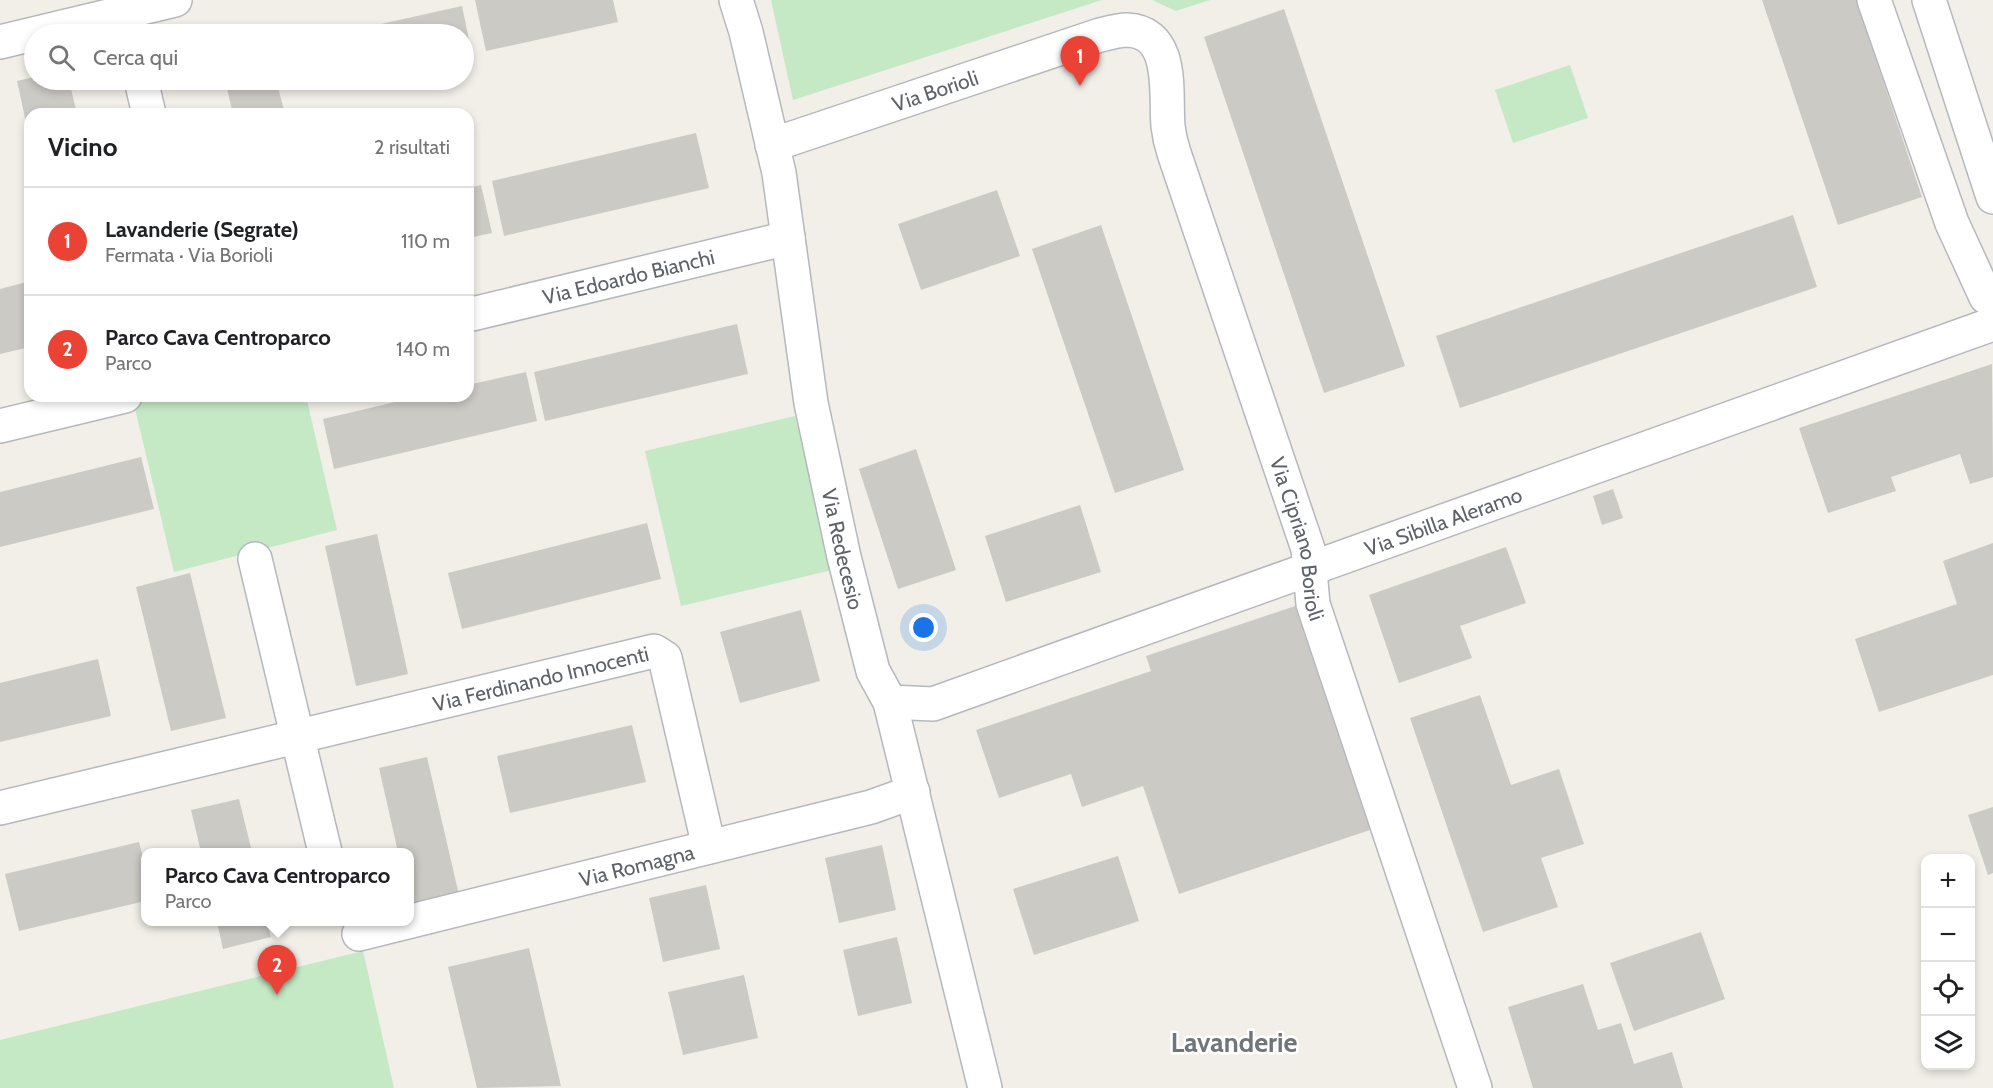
<!DOCTYPE html>
<html lang="it">
<head>
<meta charset="utf-8">
<style>
	:root { --surface:#fff; --page:#f2f2f2; --text:#202124; --muted:#757577; --line:#e0e0e0; --accent:#ea4335 }
	body { margin:0; font-family:Cabin,sans-serif; background:var(--page); color:var(--text) }
	.controls { position:absolute; right:18px; bottom:18px; display:grid; overflow:hidden; border-radius:12px; box-shadow:0 3px 9px #0003 }
	.controls button { width:54px; height:54px; display:grid; place-items:center; padding:0; border:0; border-bottom:2px solid var(--line); background:var(--surface); color:var(--text); font:30px sans-serif }
	.you { position:absolute; left:924px; top:628px; width:21px; height:21px; margin:-15px; border:4px solid #fff; border-radius:50%; background:#1a73e8; box-shadow:0 0 0 9px #1a73e833 }
	.badge { display:grid; place-items:center; width:39px; height:39px; border-radius:50%; background:var(--accent); color:#fff; font-size:20px; font-weight:700 }
	.pin { position:absolute; translate:-50% -50px; filter:drop-shadow(0 2px 3px #0008) }
	.pin::after { content:''; position:absolute; top:32px; width:21px; height:18px; background:inherit; clip-path:polygon(0 0,100% 0,50% 100%) }
	.popup { position:absolute; left:141px; top:848px; width:273px; height:78px; box-sizing:border-box; display:grid; place-content:center; border-radius:12px; background:var(--surface); filter:drop-shadow(0 2px 4px #0005); font-size:20px; white-space:nowrap; color:var(--muted) }
	.popup b { font-size:22px; color:var(--text) }
	.popup::after { content:''; position:absolute; left:50%; top:100%; margin-left:-12px; border:12px solid transparent; border-top-color:var(--surface) }
	.list { margin:0; padding:0; list-style:none }
	h2 { display:flex; justify-content:space-between; align-items:center; height:78px; margin:0; padding:0 24px; font-size:26px }
	h2 small { font-size:20px; font-weight:400; color:var(--muted) }
	.list li { display:grid; grid-template-columns:39px 1fr auto; gap:18px; align-items:center; box-sizing:border-box; height:108px; padding:0 24px; border-top:2px solid var(--line) }
	.list b { display:block; font-size:22px; white-space:nowrap }
	.list p { margin:0; font-size:20px; white-space:nowrap; color:var(--muted) }
	.list em { font-size:20px; font-style:normal; color:var(--muted) }
	.icon { flex:none; width:33px; height:33px; fill:none; stroke:currentColor; stroke-width:2; stroke-linecap:round; stroke-linejoin:round }
	.map { position:relative; flex:none; width:1993px; height:1088px; overflow:hidden }
	.search { position:absolute; background:var(--surface); box-shadow:0 3px 9px #0003; left:24px; top:24px; width:450px; height:66px; display:flex; align-items:center; gap:15px; box-sizing:border-box; padding:0 21px; border-radius:33px; color:var(--muted); font-size:22px }
	.panel { position:absolute; background:var(--surface); box-shadow:0 3px 9px #0003; left:24px; top:108px; width:450px; height:294px; border-radius:18px }
	.map>svg:first-child { display:block }
	.green { fill:#c5e8c5 }
	.building { fill:#cccac5 }
	.lines { fill:none; stroke-linecap:round; stroke-linejoin:round }
	.minor-casing { stroke:#b5b8bc; stroke-width:36 }
	.minor { stroke:#fff; stroke-width:33 }
	.labels { text-anchor:middle; dominant-baseline:central; stroke-width:5; stroke-linejoin:round; paint-order:stroke }
	.street-label { font-size:21px; fill:#5f6368; stroke:#fff }
	.district-label { font-size:27px; font-weight:bold; fill:#70757a; stroke:#fff }
</style>
</head>
<body>
<div class="map">
<svg width="1993" height="1088" viewBox="0 0 1993 1088">
	<rect width="100%" height="100%" fill="#f1efe8"/>
	<g class="green">
		<polygon points="771,0 1102,0 793,100"/>
		<polygon points="1152,0 1210,0 1176,11"/>
		<polygon points="1570,65 1588,118 1513,143 1495,90"/>
		<polygon points="132,396 306,396 337,530 174,572"/>
		<polygon points="795,416 832,570 681,606 645,451"/>
		<polygon points="363,951 394,1088 0,1088 0,1040"/>
	</g>
	<g class="building">
		<polygon points="475,0 613,0 618,22 486,51"/>
		<polygon points="1762,0 1856,0 1922,197 1838,225"/>
		<polygon points="462,6 472,54 464,56 464,34 336,34"/>
		<polygon points="1284,9 1405,366 1324,393 1204,37"/>
		<polygon points="263,25 265,34 230,34"/>
		<polygon points="34,77 34,80 69,80 77,114 30,114 29,136 17,81"/>
		<polygon points="225,80 276,80 285,114 233,114"/>
		<polygon points="332,80 353,80 333,85"/>
		<polygon points="696,133 709,188 504,236 492,181"/>
		<polygon points="481,185 492,233 468,238 468,188"/>
		<polygon points="997,190 1020,256 921,290 898,224"/>
		<polygon points="1793,215 1817,287 1460,408 1436,336"/>
		<polygon points="1101,225 1184,470 1115,493 1032,249"/>
		<polygon points="30,281 30,347 0,354 0,289"/>
		<polygon points="737,324 748,374 545,421 534,372"/>
		<polygon points="1992,364 1993,477 1970,484 1960,454 1891,477 1896,491 1828,513 1799,428"/>
		<polygon points="526,372 537,421 334,469 323,419 421,396 468,396 468,385"/>
		<polygon points="916,449 956,570 898,589 859,469"/>
		<polygon points="141,457 154,509 0,547 0,492"/>
		<polygon points="1613,489 1623,518 1602,525 1593,496"/>
		<polygon points="1080,505 1101,572 1006,602 985,536"/>
		<polygon points="647,523 661,579 462,629 448,573"/>
		<polygon points="377,534 408,674 356,686 325,546"/>
		<polygon points="1993,543 1993,675 1879,712 1855,639 1957,604 1943,561"/>
		<polygon points="1506,547 1526,603 1460,626 1472,658 1399,683 1369,595"/>
		<polygon points="190,573 226,718 171,731 136,587"/>
		<polygon points="1295,606 1370,830 1179,894 1143,786 1082,807 1071,774 999,798 976,730 1151,671 1146,656"/>
		<polygon points="801,610 820,681 740,703 720,632"/>
		<polygon points="98,659 111,716 0,742 0,683"/>
		<polygon points="1480,695 1511,785 1559,769 1584,844 1541,858 1558,907 1483,932 1410,718"/>
		<polygon points="632,725 646,782 510,813 497,756"/>
		<polygon points="427,757 459,895 411,906 409,852 398,852 379,768"/>
		<polygon points="239,799 252,852 201,852 191,810"/>
		<polygon points="1993,807 1993,873 1988,875 1968,815"/>
		<polygon points="139,842 145,866 145,901 19,931 5,874"/>
		<polygon points="882,845 896,910 839,923 825,858"/>
		<polygon points="1118,856 1139,921 1034,955 1013,889"/>
		<polygon points="706,885 720,949 663,962 649,898"/>
		<polygon points="217,922 267,922 271,937 223,949"/>
		<polygon points="1701,932 1725,999 1634,1031 1610,963"/>
		<polygon points="897,937 912,1003 858,1016 843,950"/>
		<polygon points="529,948 561,1086 477,1088 448,967"/>
		<polygon points="744,975 758,1038 683,1055 668,992"/>
		<polygon points="1583,984 1598,1030 1621,1023 1634,1064 1672,1052 1683,1088 1533,1088 1508,1007"/>
	</g>
	<g class="lines">
		<g class="minor-casing">
			<g id="minor">
				<path id="s1" d="M736,0L746,32L779,173L811,403L844,557L873,671L890,702L985,1088"/>
				<polyline points="1874,0 1952,223 1986,297"/>
				<polyline points="1929,0 1993,197"/>
				<polyline points="0,42 175,0"/>
				<polyline points="141,80 149,114"/>
				<path id="s2" d="M772,145L1100,35C1108,33 1119,30 1127,30C1176,32 1165,95 1168,126C1169,135 1171,144 1174,153L1308,549L1313,604L1475,1088"/>
				<path id="s3" d="M468,315L788,238"/>
				<polyline points="0,426 125,396"/>
				<polyline points="255,559 325,852"/>
				<path id="s4" d="M890,702L933,704L1993,324"/>
				<path id="s5" d="M0,808L654,651L665,658L709,847"/>
				<path id="s6" d="M359,934L871,807L913,792"/>
			</g>
		</g>
		<use href="#minor" class="minor"/>
	</g>
	<g class="labels">
		<g class="street-label">
			<text stroke="none"><textPath href="#s2" startOffset="172">Via Borioli</textPath></text>
			<text stroke="none"><textPath href="#s3" startOffset="165">Via Edoardo Bianchi</textPath></text>
			<text stroke="none"><textPath href="#s4" startOffset="585">Via Sibilla Aleramo</textPath></text>
			<text stroke="none"><textPath href="#s2" startOffset="924">Via Cipriano Borioli</textPath></text>
			<text stroke="none"><textPath href="#s1" startOffset="560">Via Redecesio</textPath></text>
			<text stroke="none"><textPath href="#s5" startOffset="556">Via Ferdinando Innocenti</textPath></text>
			<text stroke="none"><textPath href="#s6" startOffset="286">Via Romagna</textPath></text>
		</g>
		<g class="district-label">
			<text x="1234" y="1042">Lavanderie</text>
		</g>
	</g>
</svg>
<div class="controls">
<button>+</button>
<button>−</button>
<button><svg class="icon" aria-label="locate" viewBox="0 0 24 24"><circle cx="12" cy="12" r="6"/><path d="M12 2v4M12 18v4M2 12h4M18 12h4"/></svg></button>
<button><svg class="icon" aria-label="layers" viewBox="0 0 24 24"><path d="M12 4l9 5-9 5-9-5zM3 14l9 5 9-5"/></svg></button>
</div>
<div class="you"></div>
<div class="pin badge" style="left:1080px;top:86px">1</div>
<div class="pin badge" style="left:277px;top:995px">2</div>
<div class="popup"><b>Parco Cava Centroparco</b>Parco</div>
<div class="search"><svg class="icon" aria-label="search" viewBox="0 0 24 24"><circle cx="10" cy="10" r="6"/><path d="M15 15l6 6"/></svg>Cerca qui</div>
<section class="panel">
<h2>Vicino<small>2 risultati</small></h2>
<ul class="list">
<li><span class="badge">1</span><div><b>Lavanderie (Segrate)</b><p>Fermata · Via Borioli</p></div><em>110 m</em></li>
<li><span class="badge">2</span><div><b>Parco Cava Centroparco</b><p>Parco</p></div><em>140 m</em></li>
</ul>
</section>
</div>
</body>
</html>
